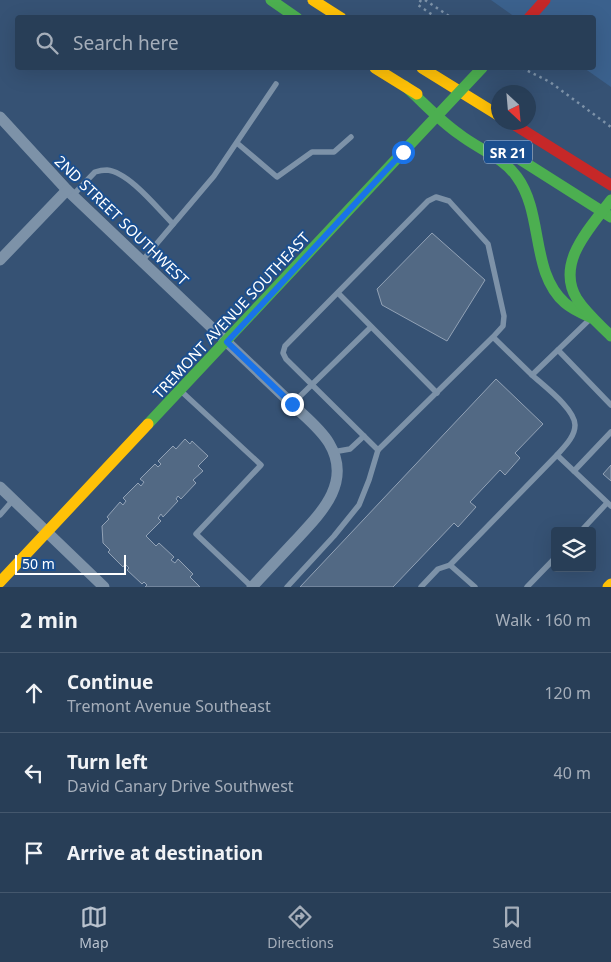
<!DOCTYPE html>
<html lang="en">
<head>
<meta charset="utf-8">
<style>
	:root { --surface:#283e57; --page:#344961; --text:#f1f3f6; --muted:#a5aeba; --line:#44576d; --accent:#b9c2ce }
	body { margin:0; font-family:"Noto Sans",sans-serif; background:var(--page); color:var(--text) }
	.controls { position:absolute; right:15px; bottom:15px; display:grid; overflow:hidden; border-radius:5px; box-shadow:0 5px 20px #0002 }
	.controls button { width:45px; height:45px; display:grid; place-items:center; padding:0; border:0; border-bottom:1px solid var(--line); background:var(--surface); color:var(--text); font:25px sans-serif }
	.compass { position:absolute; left:491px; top:85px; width:45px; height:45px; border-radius:50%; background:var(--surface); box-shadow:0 5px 20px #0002; rotate:154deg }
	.scale { position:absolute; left:15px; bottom:12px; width:111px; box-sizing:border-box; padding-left:5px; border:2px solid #fff; border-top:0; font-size:14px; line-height:18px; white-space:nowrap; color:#fff; -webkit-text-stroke:4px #1b4f8f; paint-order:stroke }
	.stop { position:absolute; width:15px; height:15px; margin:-11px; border:4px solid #1a73e8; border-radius:50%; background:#fff }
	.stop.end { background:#1a73e8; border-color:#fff; box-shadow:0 1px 5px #0008 }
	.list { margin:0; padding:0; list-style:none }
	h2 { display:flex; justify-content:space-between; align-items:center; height:65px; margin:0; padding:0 20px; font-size:21px }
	h2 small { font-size:16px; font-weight:400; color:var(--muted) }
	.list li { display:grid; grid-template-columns:32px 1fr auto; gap:15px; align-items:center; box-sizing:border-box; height:80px; padding:0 20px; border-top:1px solid var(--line) }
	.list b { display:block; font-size:19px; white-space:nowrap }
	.list p { margin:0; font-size:16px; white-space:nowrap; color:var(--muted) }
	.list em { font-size:16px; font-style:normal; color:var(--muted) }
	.icon { flex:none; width:28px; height:28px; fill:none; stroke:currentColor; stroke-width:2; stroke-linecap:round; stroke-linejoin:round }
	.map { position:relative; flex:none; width:611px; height:587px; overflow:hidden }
	.search { position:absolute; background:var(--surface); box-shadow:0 5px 20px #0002; left:15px; right:15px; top:15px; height:55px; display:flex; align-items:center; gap:12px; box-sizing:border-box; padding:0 18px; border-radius:5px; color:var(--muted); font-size:19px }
	.sheet { height:305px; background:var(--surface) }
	nav { display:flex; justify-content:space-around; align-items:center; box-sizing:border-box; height:70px; border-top:1px solid var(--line); background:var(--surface); font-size:14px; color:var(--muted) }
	nav a { display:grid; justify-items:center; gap:2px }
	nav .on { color:var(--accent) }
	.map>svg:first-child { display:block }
	.water { fill:#3b618d }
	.building { fill:#526984; stroke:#92a2b6 }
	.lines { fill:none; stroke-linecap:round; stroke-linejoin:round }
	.path { stroke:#7d92a8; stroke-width:2.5; stroke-dasharray:2.5 4; stroke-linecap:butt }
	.lane { stroke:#7d92a8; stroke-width:5.5 }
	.street { stroke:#7d92a8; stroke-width:11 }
	.fast { stroke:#4caf50; stroke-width:11 }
	.slow { stroke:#ffc107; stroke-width:11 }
	.jam { stroke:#c62828; stroke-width:11 }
	.fast-bridge { stroke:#4caf50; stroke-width:11 }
	.route { stroke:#1a73e8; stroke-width:6 }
	.labels { text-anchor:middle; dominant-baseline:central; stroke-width:4; stroke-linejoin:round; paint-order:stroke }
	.shield { fill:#1b4f8f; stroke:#bbcadd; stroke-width:1 }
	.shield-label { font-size:14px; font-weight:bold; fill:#fff }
	.street-label { font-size:15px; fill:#fff; stroke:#1b4f8f }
</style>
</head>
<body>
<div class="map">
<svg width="611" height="587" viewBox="0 0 611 587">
	<rect width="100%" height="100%" fill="#365274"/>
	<polygon class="water" points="491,0 611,0 611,87 584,68 594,68 594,18 515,17"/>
	<g class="building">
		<polygon points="432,233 485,280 447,341 382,305 377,289"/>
		<polygon points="496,379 543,424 515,453 520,458 505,475 500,470 470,502 476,507 458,527 454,523 393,587 300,587"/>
		<polygon points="185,439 190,444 192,441 208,456 198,466 203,471 193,480 196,483 181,499 178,496 176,499 178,501 163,517 161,514 158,518 161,521 146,536 156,546 159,543 174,557 171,560 175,563 178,559 193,574 190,577 200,587 145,587 147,585 144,582 142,584 127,570 129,568 125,564 123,567 108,552 110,550 103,543 102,526 109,519 107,517 120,502 123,505 126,501 123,498 138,483 141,486 144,482 140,479 155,464 158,467 161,464 158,461 173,446 176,449"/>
		<polygon points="611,465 611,481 603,474"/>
	</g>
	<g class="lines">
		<g class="path">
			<polyline points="421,0 418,5 437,18"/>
			<polyline points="425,0 452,18"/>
			<polyline points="522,68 550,82 611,127"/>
		</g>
		<g class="lane">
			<polyline points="237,143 277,177 312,152 334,152 351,137"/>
			<path d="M73,195L95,172C98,171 103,170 107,170C129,172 158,209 173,224"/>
			<polyline points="142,261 214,176 276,84"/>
			<polyline points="338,293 437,393"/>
			<path d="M588,321L532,375C544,386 575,409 575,425C575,437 564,447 557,455L611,506"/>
			<polyline points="493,337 503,326 504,316 488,244 449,201 436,197 428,201 285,346 283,353 286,359 378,450 493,337 532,375"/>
			<polyline points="558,350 611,405"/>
			<polyline points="182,392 261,465 196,534 252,587"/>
			<polyline points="292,404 371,327"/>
			<polyline points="333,452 350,449 364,436"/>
			<polyline points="574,471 611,432"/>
			<polyline points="0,515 13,500"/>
			<polyline points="581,531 607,503"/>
			<polyline points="450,565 557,455"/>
			<polyline points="287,587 334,536 359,505 369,480 378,450"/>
			<polyline points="421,587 438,569 450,565 475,587"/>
			<polyline points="527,587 555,558"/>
		</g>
		<g class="street">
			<path d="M0,117L67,190L292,404C304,416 320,428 329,443C353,483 320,514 294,542C280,557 266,572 252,587"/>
			<polyline points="0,260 67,190"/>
			<polyline points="0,487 104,587"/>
		</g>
		<g class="fast">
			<polyline points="271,0 297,18"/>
			<path d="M405,86C423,102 439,120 459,134C478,149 503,157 517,177C544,214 530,272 565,303C573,310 583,314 592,318"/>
			<polyline points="499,146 611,217"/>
			<path d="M611,200C590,228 555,263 577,299C586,313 599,324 611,336"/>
			<polyline points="148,424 403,152"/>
		</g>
		<g class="slow">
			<polyline points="313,0 341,18"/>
			<polyline points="375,68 417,94"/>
			<polyline points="422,68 498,115"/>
			<polyline points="0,582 148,424"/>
			<polyline points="608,587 611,584"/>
		</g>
		<g class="jam">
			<polyline points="529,18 545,0"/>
			<polyline points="510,122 611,185"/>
		</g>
		<polyline class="fast-bridge" points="403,152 482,68"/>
	</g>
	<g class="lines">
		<polyline class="route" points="292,404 227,342 403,152"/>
	</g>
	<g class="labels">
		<rect class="shield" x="484" y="140.5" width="48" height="23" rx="4"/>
		<g class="shield-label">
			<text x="508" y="152">SR 21</text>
		</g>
		<g class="street-label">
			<text transform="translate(122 220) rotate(44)">2ND STREET SOUTHWEST</text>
			<text transform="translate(231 315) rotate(-47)">TREMONT AVENUE SOUTHEAST</text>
		</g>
	</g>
</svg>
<div class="controls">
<button><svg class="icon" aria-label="layers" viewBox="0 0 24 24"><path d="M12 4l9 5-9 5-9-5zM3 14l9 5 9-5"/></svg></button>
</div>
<svg class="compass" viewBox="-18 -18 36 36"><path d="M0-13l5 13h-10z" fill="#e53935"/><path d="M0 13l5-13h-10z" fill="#a5aeba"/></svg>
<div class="scale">50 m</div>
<div class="stop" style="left:403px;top:152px"></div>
<div class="stop end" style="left:292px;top:404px"></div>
<div class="search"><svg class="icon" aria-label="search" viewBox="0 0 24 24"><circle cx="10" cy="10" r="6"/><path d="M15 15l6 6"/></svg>Search here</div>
</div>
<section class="sheet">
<h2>2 min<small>Walk · 160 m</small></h2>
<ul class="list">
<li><svg class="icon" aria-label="ahead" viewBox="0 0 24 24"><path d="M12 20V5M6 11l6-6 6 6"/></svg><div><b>Continue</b><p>Tremont Avenue Southeast</p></div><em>120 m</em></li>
<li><svg class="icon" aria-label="left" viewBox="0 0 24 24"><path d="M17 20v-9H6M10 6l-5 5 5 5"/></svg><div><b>Turn left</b><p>David Canary Drive Southwest</p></div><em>40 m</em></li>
<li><svg class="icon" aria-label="arrive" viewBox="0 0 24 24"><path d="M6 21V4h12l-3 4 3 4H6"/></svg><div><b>Arrive at destination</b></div></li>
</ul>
</section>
<nav>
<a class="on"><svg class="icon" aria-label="map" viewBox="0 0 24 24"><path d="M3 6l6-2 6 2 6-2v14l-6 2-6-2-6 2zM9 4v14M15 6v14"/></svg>Map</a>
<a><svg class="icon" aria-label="directions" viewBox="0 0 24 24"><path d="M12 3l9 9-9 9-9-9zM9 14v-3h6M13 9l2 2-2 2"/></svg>Directions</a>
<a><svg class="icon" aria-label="saved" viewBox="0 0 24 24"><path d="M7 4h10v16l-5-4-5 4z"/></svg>Saved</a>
</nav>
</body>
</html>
